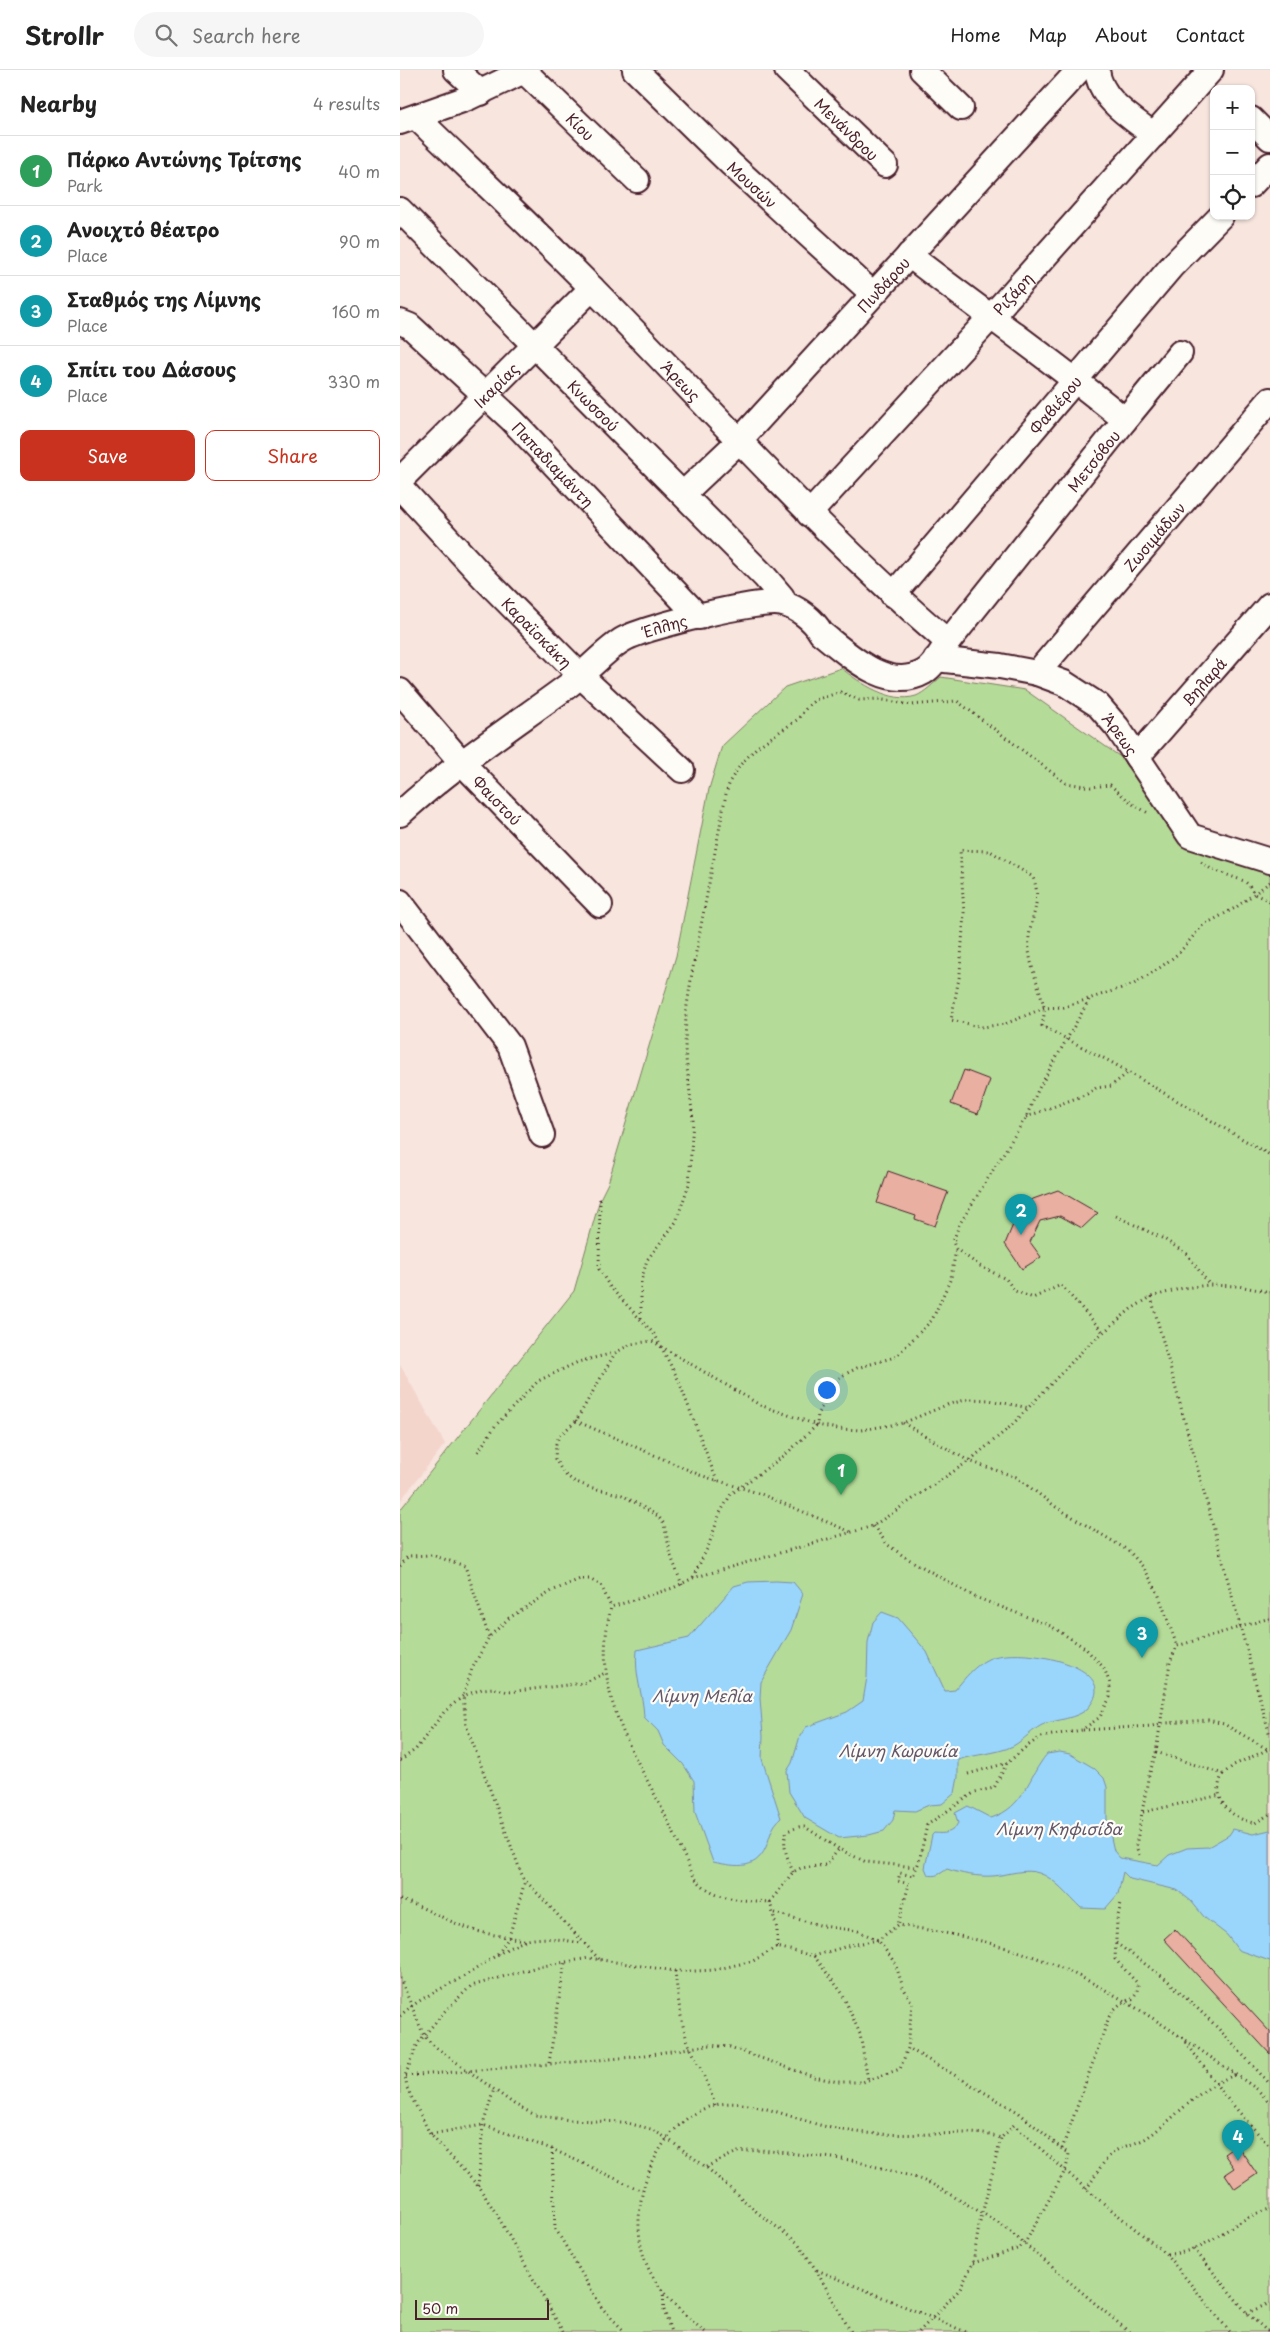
<!DOCTYPE html>
<html lang="en">
<head>
<meta charset="utf-8">
<style>
	:root { --surface:#fff; --page:#f6f6f6; --text:#222; --muted:#767676; --line:#e0e0e0; --accent:#c8321e }
	body { margin:0; font-family:"Playpen Sans",sans-serif; background:var(--page); color:var(--text) }
	.controls { position:absolute; right:15px; top:15px; display:grid; overflow:hidden; border-radius:10px; box-shadow:0 1px 4px #0004 }
	.controls button { width:45px; height:45px; display:grid; place-items:center; padding:0; border:0; border-bottom:1px solid var(--line); background:var(--surface); color:var(--text); font:25px sans-serif }
	.scale { position:absolute; left:15px; bottom:12px; width:134px; box-sizing:border-box; padding-left:5px; border:2px solid #4a1f2b; border-top:0; font-size:14px; line-height:18px; white-space:nowrap; color:#4a1f2b; -webkit-text-stroke:4px #fdfcf7; paint-order:stroke }
	.you { position:absolute; left:426px; top:1319px; width:18px; height:18px; margin:-12px; border:4px solid #fff; border-radius:50%; background:#1a73e8; box-shadow:0 0 0 8px #1a73e833 }
	.badge { display:grid; place-items:center; width:32px; height:32px; border-radius:50%; background:var(--accent); color:#fff; font-size:16px; font-weight:700 }
	.pin { position:absolute; translate:-50% -41px; filter:drop-shadow(0 1px 2px #0008) }
	.pin::after { content:''; position:absolute; top:26px; width:18px; height:15px; background:inherit; clip-path:polygon(0 0,100% 0,50% 100%) }
	.list { margin:0; padding:0; list-style:none }
	h2 { display:flex; justify-content:space-between; align-items:center; height:65px; margin:0; padding:0 20px; font-size:21px }
	h2 small { font-size:16px; font-weight:400; color:var(--muted) }
	.list li { display:grid; grid-template-columns:32px 1fr auto; gap:15px; align-items:center; box-sizing:border-box; height:70px; padding:0 20px; border-top:1px solid var(--line) }
	.list b { display:block; font-size:19px; white-space:nowrap }
	.list p { margin:0; font-size:16px; white-space:nowrap; color:var(--muted) }
	.list em { font-size:16px; font-style:normal; color:var(--muted) }
	.actions { display:flex; gap:10px; padding:15px 20px }
	.actions a { flex:1; padding:11px 0; border:1px solid var(--accent); border-radius:10px; text-align:center; font-size:18px; color:var(--accent) }
	.actions .main { background:var(--accent); color:#fff }
	.icon { flex:none; width:28px; height:28px; fill:none; stroke:currentColor; stroke-width:2; stroke-linecap:round; stroke-linejoin:round }
	.map { position:relative; flex:none; width:870px; height:2262px; overflow:hidden }
	header { display:flex; align-items:center; gap:30px; box-sizing:border-box; height:70px; padding:0 25px; background:var(--surface); border-bottom:1px solid var(--line) }
	header strong { font-size:24px }
	nav { display:flex; gap:28px; margin-inline-start:auto; font-size:18px }
	.search { width:350px; height:45px; background:var(--page); display:flex; align-items:center; gap:12px; box-sizing:border-box; padding:0 18px; border-radius:28px; color:var(--muted); font-size:19px }
	main { display:flex }
	aside { flex:1; background:var(--surface) }
	.map>svg:first-child { display:block }
	.built { fill:#f3d5cc }
	.green { fill:#b4dc98; stroke:#7f7e62 }
	.water { fill:#9ad6fb; stroke:#7a8da8 }
	.building { fill:#e9b0a2; stroke:#4a1f2b }
	.lines { fill:none; stroke-linecap:round; stroke-linejoin:round }
	.minor-casing { stroke:#4a1f2b; stroke-width:28 }
	.path { stroke:#4a1f2b; stroke-width:3; stroke-dasharray:1 4; stroke-linecap:butt }
	.minor { stroke:#fdfcf7; stroke-width:24 }
	.labels { text-anchor:middle; dominant-baseline:central; stroke-width:4.5; stroke-linejoin:round; paint-order:stroke }
	.street-label { font-size:15px; fill:#4a1f2b; stroke:#fdfcf7 }
	.water-label { font-size:16px; font-style:italic; fill:#625669; stroke:#fdfcf7 }
</style>
</head>
<body>
<header>
<strong>Strollr</strong>
<div class="search"><svg class="icon" aria-label="search" viewBox="0 0 24 24"><circle cx="10" cy="10" r="6"/><path d="M15 15l6 6"/></svg>Search here</div>
<nav><a>Home</a><a>Map</a><a>About</a><a>Contact</a></nav>
</header>
<main>
<aside>
<h2>Nearby<small>4 results</small></h2>
<ul class="list">
<li><span class="badge" style="background:#2e9e5b">1</span><div><b>Πάρκο Αντώνης Τρίτσης</b><p>Park</p></div><em>40 m</em></li>
<li><span class="badge" style="background:#0f9aa8">2</span><div><b>Ανοιχτό θέατρο</b><p>Place</p></div><em>90 m</em></li>
<li><span class="badge" style="background:#0f9aa8">3</span><div><b>Σταθμός της Λίμνης</b><p>Place</p></div><em>160 m</em></li>
<li><span class="badge" style="background:#0f9aa8">4</span><div><b>Σπίτι του Δάσους</b><p>Place</p></div><em>330 m</em></li>
</ul>
<div class="actions"><a class="main">Save</a><a>Share</a></div>
</aside>
<div class="map">
<svg width="870" height="2262" viewBox="0 0 870 2262">
	<rect width="100%" height="100%" fill="#f7e5de"/>
	<filter id="ink" filterUnits="userSpaceOnUse"><feTurbulence type="fractalNoise" baseFrequency=".02" numOctaves="2"/><feDisplacementMap in="SourceGraphic" scale="10" xChannelSelector="R" yChannelSelector="G"/><feConvolveMatrix kernelMatrix="1 2 1 2 8 2 1 2 1" color-interpolation-filters="sRGB"/></filter>
	<g filter="url(#ink)">
		<polygon class="built" points="0,1295 45,1374 0,1431"/>
		<path class="green" d="M441,598C460,613 491,634 516,626C524,623 534,613 541,607L625,620L722,688L789,775L870,803V2262H0V1440L174,1221L200,1129L208,1113L276,886L309,719L322,676L385,617Z"/>
		<g class="water">
			<path d="M376,1511L393,1512L403,1524L391,1560L361,1612L360,1628L363,1666L362,1689L381,1748C373,1755 371,1762 368,1772C358,1801 338,1797 313,1792L295,1742L294,1711L283,1694L264,1675L258,1661L244,1647C243,1622 234,1607 237,1580L289,1568L334,1516L348,1512Z"/>
			<path d="M482,1542L498,1548L527,1582L545,1621L555,1620C565,1608 574,1596 588,1589C617,1575 728,1595 687,1639C678,1648 656,1650 644,1654C633,1659 624,1670 613,1676C597,1684 575,1684 558,1690V1707L555,1723L542,1734L529,1735L515,1741L495,1740L493,1750L484,1761L469,1765L439,1768L405,1748L389,1722L387,1701L392,1693L400,1666L406,1657L447,1642L463,1631L467,1607L468,1572L473,1552Z"/>
			<path d="M660,1682L670,1684L694,1698L704,1708L707,1717V1750L714,1781L720,1788L758,1795L769,1785L787,1778L808,1777L829,1765L833,1759L853,1764L870,1760V1891L838,1880L827,1865L805,1848L791,1831L777,1820L730,1809L723,1802L718,1824L705,1839L681,1838C669,1827 655,1808 639,1803C625,1798 608,1805 593,1806C578,1807 561,1804 547,1799C540,1804 536,1807 528,1805L525,1798L532,1765L534,1763C544,1764 552,1764 558,1753L555,1743L568,1736L591,1748C625,1737 627,1708 647,1684Z"/>
		</g>
		<g class="building">
			<polygon points="564,1000 590,1010 578,1044 551,1034"/>
			<polygon points="488,1101 548,1122 535,1156 515,1149 516,1146 477,1133"/>
			<polygon points="658,1120 698,1143 682,1158 660,1146 640,1151 630,1172 641,1187 622,1199 605,1174 622,1133"/>
			<polygon points="775,1859 870,1962 870,1984 764,1869"/>
			<polygon points="837,2075 857,2104 835,2119 825,2104 834,2098 824,2084"/>
		</g>
		<g class="lines">
			<g class="minor-casing">
				<g id="minor">
					<polyline points="56,0 81,23"/>
					<path id="s1" d="M235,0L331,94L473,224"/>
					<path id="s2" d="M387,0L485,95"/>
					<polyline points="522,0 561,38"/>
					<path d="M697,0C700,30 732,48 754,65"/>
					<path id="s3" d="M124,1L237,110"/>
					<path id="s4" d="M16,47C75,104 135,160 192,218C310,337 420,463 548,572"/>
					<polyline points="851,49 870,68"/>
					<polyline points="0,52 68,28 126,0"/>
					<polyline points="851,115 870,95"/>
					<path id="s5" d="M0,140L365,507L382,527L384,534"/>
					<path id="s6" d="M0,252L10,256L112,350L299,547"/>
					<polyline points="725,350 780,283"/>
					<path id="s7" d="M0,410L192,218"/>
					<path id="s8" d="M0,417L84,508L181,606L282,700"/>
					<path id="s9" d="M283,424L339,371L679,0"/>
					<path id="s10" d="M409,444L590,248L811,0"/>
					<path id="s11" d="M493,525L772,196L821,146"/>
					<path id="s12" d="M536,589L600,596L637,603L664,613L698,635L717,657L790,766L870,791"/>
					<path id="s13" d="M637,603L870,330"/>
					<path id="s14" d="M0,621L63,694L200,835"/>
					<path id="s15" d="M737,687L870,535"/>
					<path id="s16" d="M0,744C52,696 112,657 169,615C187,602 206,579 224,569C246,557 361,528 383,534C397,537 414,550 421,563C448,584 487,623 524,602C534,596 541,582 548,572L725,350C655,292 581,241 509,185"/>
					<polyline points="0,832 110,976 142,1065"/>
				</g>
			</g>
			<g class="path">
				<polyline points="801,792 811,799 844,811 849,815 854,824 870,831"/>
				<path d="M870,812L835,838L802,856L779,883L761,897L734,914L664,937L644,938L605,954L583,957L551,950L560,903L564,843L560,780L590,781L633,807C644,835 626,853 629,880C631,900 640,918 644,937C645,943 643,950 642,956L711,992L870,1085"/>
				<polyline points="689,930 638,1020 626,1047 559,1155 553,1172 556,1179 580,1196 606,1209 615,1221 633,1228 661,1215 703,1262"/>
				<polyline points="626,1047 687,1024 696,1018 711,1016 729,1002"/>
				<polyline points="200,1129 199,1199 210,1217 255,1265 278,1309 317,1411"/>
				<polyline points="716,1146 764,1169 787,1184 809,1214"/>
				<polyline points="751,1227 870,1666"/>
				<polyline points="241,1248 241,1211 247,1190 276,1152 289,1114 293,1050 285,980 286,942 292,903 326,724 330,711 341,694 357,677 397,650 407,637 415,630 441,622 459,630 478,629 511,635 557,631 666,713 691,717 710,715 734,735 750,744"/>
				<polyline points="176,1351 300,1405 361,1424 451,1462"/>
				<polyline points="503,1353 569,1391 616,1407 656,1437 729,1481 744,1498 758,1523 777,1576"/>
				<polyline points="78,1382 95,1356 138,1311 178,1292 214,1283"/>
				<polyline points="473,1456 488,1475 505,1487 575,1527 651,1556 685,1578 704,1598 710,1614 710,1627 700,1647 682,1660 641,1667 626,1677 607,1693 594,1718 575,1722 527,1755 519,1792 513,1806 500,1803 498,1811 509,1814 498,1855"/>
				<polyline points="0,1496 8,1486 32,1485 65,1496 89,1567"/>
				<polyline points="293,1507 308,1477 320,1443 331,1424 385,1385 417,1355 418,1343 440,1307 457,1298 495,1287 532,1250 551,1208 556,1179"/>
				<polyline points="282,1515 271,1486 264,1454 258,1446 222,1425 189,1417 174,1411 164,1404 155,1389 156,1374 159,1366 176,1351 215,1283 231,1274 252,1271 360,1335 417,1355 438,1359 461,1360 503,1353 549,1334 570,1329 589,1330 629,1338"/>
				<polyline points="683,1660 752,1656 766,1653 808,1650 824,1654 869,1680"/>
				<polyline points="756,1682 823,1704 834,1695 869,1679"/>
				<polyline points="0,1691 16,1679 44,1642 63,1626 82,1619 94,1618 108,1622 184,1613 205,1603"/>
				<polyline points="568,1704 607,1693"/>
				<path d="M823,1704C809,1728 832,1750 855,1753L870,1744"/>
				<polyline points="743,1742 821,1725"/>
				<polyline points="739,1785 736,1776 748,1709 756,1682 770,1592 777,1576 870,1548"/>
				<path d="M393,1802C388,1790 381,1774 387,1761L399,1757H405L439,1779"/>
				<path d="M0,1830C23,1836 43,1849 65,1857C85,1865 106,1866 127,1871"/>
				<polyline points="370,1832 393,1802 401,1798 426,1795 439,1779 466,1792 517,1797"/>
				<polyline points="375,1843 423,1856 458,1861 478,1870 495,1893 503,1917 512,1933 508,1978"/>
				<polyline points="716,1873 767,1910 814,1954 870,2014"/>
				<path d="M377,1877V1859L370,1832C342,1830 314,1831 294,1807C282,1782 271,1756 258,1731C223,1664 192,1615 211,1537L273,1518L293,1508L473,1456L569,1391L610,1357L686,1277L731,1239L751,1227L783,1218L809,1215L838,1216L870,1222"/>
				<polyline points="98,1884 109,1867 125,1811"/>
				<polyline points="414,1886 442,1923 460,1964 468,2010"/>
				<polyline points="199,1889 123,1808 66,1655 63,1626 72,1599 89,1567 109,1548 152,1521 180,1509 189,1509 201,1515 211,1537"/>
				<path d="M275,1901C278,1926 280,1954 290,1977C300,1997 308,2013 315,2035"/>
				<polyline points="0,1908 24,1966 34,1976 114,2034 135,2045 170,2050 223,2052 251,2059 268,2069 306,2097 358,2143 398,2173 416,2200 451,2262"/>
				<path d="M0,1946C21,1926 47,1917 71,1902C89,1891 107,1876 128,1870C146,1866 163,1870 181,1873"/>
				<polyline points="786,1972 824,2025 870,2077"/>
				<polyline points="149,1993 165,1892"/>
				<polyline points="6,2006 233,1987 308,1975 330,1977 414,2007 438,2012 463,2012 500,1999 508,1978 618,2042 662,2079"/>
				<polyline points="31,2064 83,2055 152,2079 242,2121"/>
				<polyline points="152,2079 155,2158 202,2238 225,2262"/>
				<polyline points="306,2097 337,2082 361,2080 451,2090 514,2107 532,2114 601,2154 729,2262"/>
				<polyline points="78,2116 83,2055 94,2019"/>
				<path d="M686,2119C696,2107 701,2092 714,2082C723,2075 738,2074 748,2067C777,2047 801,2015 836,2005"/>
				<polyline points="794,2179 847,2243 867,2261 870,2260"/>
				<path d="M767,2184C807,2184 833,2148 870,2139"/>
				<path d="M573,2193L620,2178L625,2173L666,2099L669,2084L662,2079L709,1947C715,1937 721,1932 732,1929L737,1922L738,1914L715,1889L717,1850L721,1833"/>
				<polyline points="417,2200 566,2262"/>
				<polyline points="263,2220 264,2240 271,2262"/>
				<polyline points="847,2243 870,2233"/>
				<path d="M163,2262L96,2143L78,2116L30,2064L7,2018L5,2006L18,1973L45,1941L71,1916L137,1897L189,1888L275,1901H294L314,1900L353,1891L377,1877L414,1886L451,1875L478,1870L498,1855C556,1864 617,1876 670,1902C737,1933 796,1978 857,2019L870,2033"/>
				<path d="M305,2262C282,2243 255,2219 245,2190C225,2136 256,2050 315,2035C352,2026 404,2055 443,2060C472,2065 502,2065 530,2064C555,2064 578,2060 601,2068L614,2055L686,2119L766,2184L830,2262"/>
				<polyline points="519,2262 560,2219 573,2193 579,2156 601,2068"/>
			</g>
			<use href="#minor" class="minor"/>
		</g>
	</g>
	<g class="labels">
		<g class="street-label">
			<text stroke="none"><textPath href="#s3" startOffset="79">Κίου</textPath></text>
			<text stroke="none"><textPath href="#s2" startOffset="84">Μενάνδρου</textPath></text>
			<text stroke="none"><textPath href="#s1" startOffset="164">Μουσών</textPath></text>
			<text stroke="none"><textPath href="#s9" startOffset="290">Πινδάρου</textPath></text>
			<text stroke="none"><textPath href="#s10" startOffset="300">Ριζάρη</textPath></text>
			<text stroke="none"><textPath href="#s4" startOffset="374">Άρεως</textPath></text>
			<text stroke="none"><textPath href="#s7" startOffset="135">Ικαρίας</textPath></text>
			<text stroke="none"><textPath href="#s11" startOffset="250">Φαβιέρου</textPath></text>
			<text stroke="none"><textPath href="#s5" startOffset="275">Κνωσσού</textPath></text>
			<text stroke="none"><textPath href="#s16" startOffset="886">Μετσόβου</textPath></text>
			<text stroke="none"><textPath href="#s6" startOffset="210">Παπαδιαμάντη</textPath></text>
			<text stroke="none"><textPath href="#s13" startOffset="180">Ζωσιμάδων</textPath></text>
			<text stroke="none"><textPath href="#s16" startOffset="328">Έλλης</textPath></text>
			<text stroke="none"><textPath href="#s8" startOffset="200">Καραϊσκάκη</textPath></text>
			<text stroke="none"><textPath href="#s15" startOffset="101">Βηλαρά</textPath></text>
			<text stroke="none"><textPath href="#s12" startOffset="208">Άρεως</textPath></text>
			<text stroke="none"><textPath href="#s14" startOffset="146">Φαιστού</textPath></text>
		</g>
		<g class="water-label">
			<text x="302" y="1625">Λίμνη Μελία</text>
			<text x="498" y="1680">Λίμνη Κωρυκία</text>
			<text x="659" y="1758">Λίμνη Κηφισίδα</text>
		</g>
	</g>
</svg>
<div class="controls">
<button>+</button>
<button>−</button>
<button><svg class="icon" aria-label="locate" viewBox="0 0 24 24"><circle cx="12" cy="12" r="6"/><path d="M12 2v4M12 18v4M2 12h4M18 12h4"/></svg></button>
</div>
<div class="scale">50 m</div>
<div class="you"></div>
<div class="pin badge" style="left:441px;top:1425px;background:#2e9e5b">1</div>
<div class="pin badge" style="left:621px;top:1165px;background:#0f9aa8">2</div>
<div class="pin badge" style="left:742px;top:1588px;background:#0f9aa8">3</div>
<div class="pin badge" style="left:838px;top:2091px;background:#0f9aa8">4</div>
</div>
</main>
</body>
</html>
